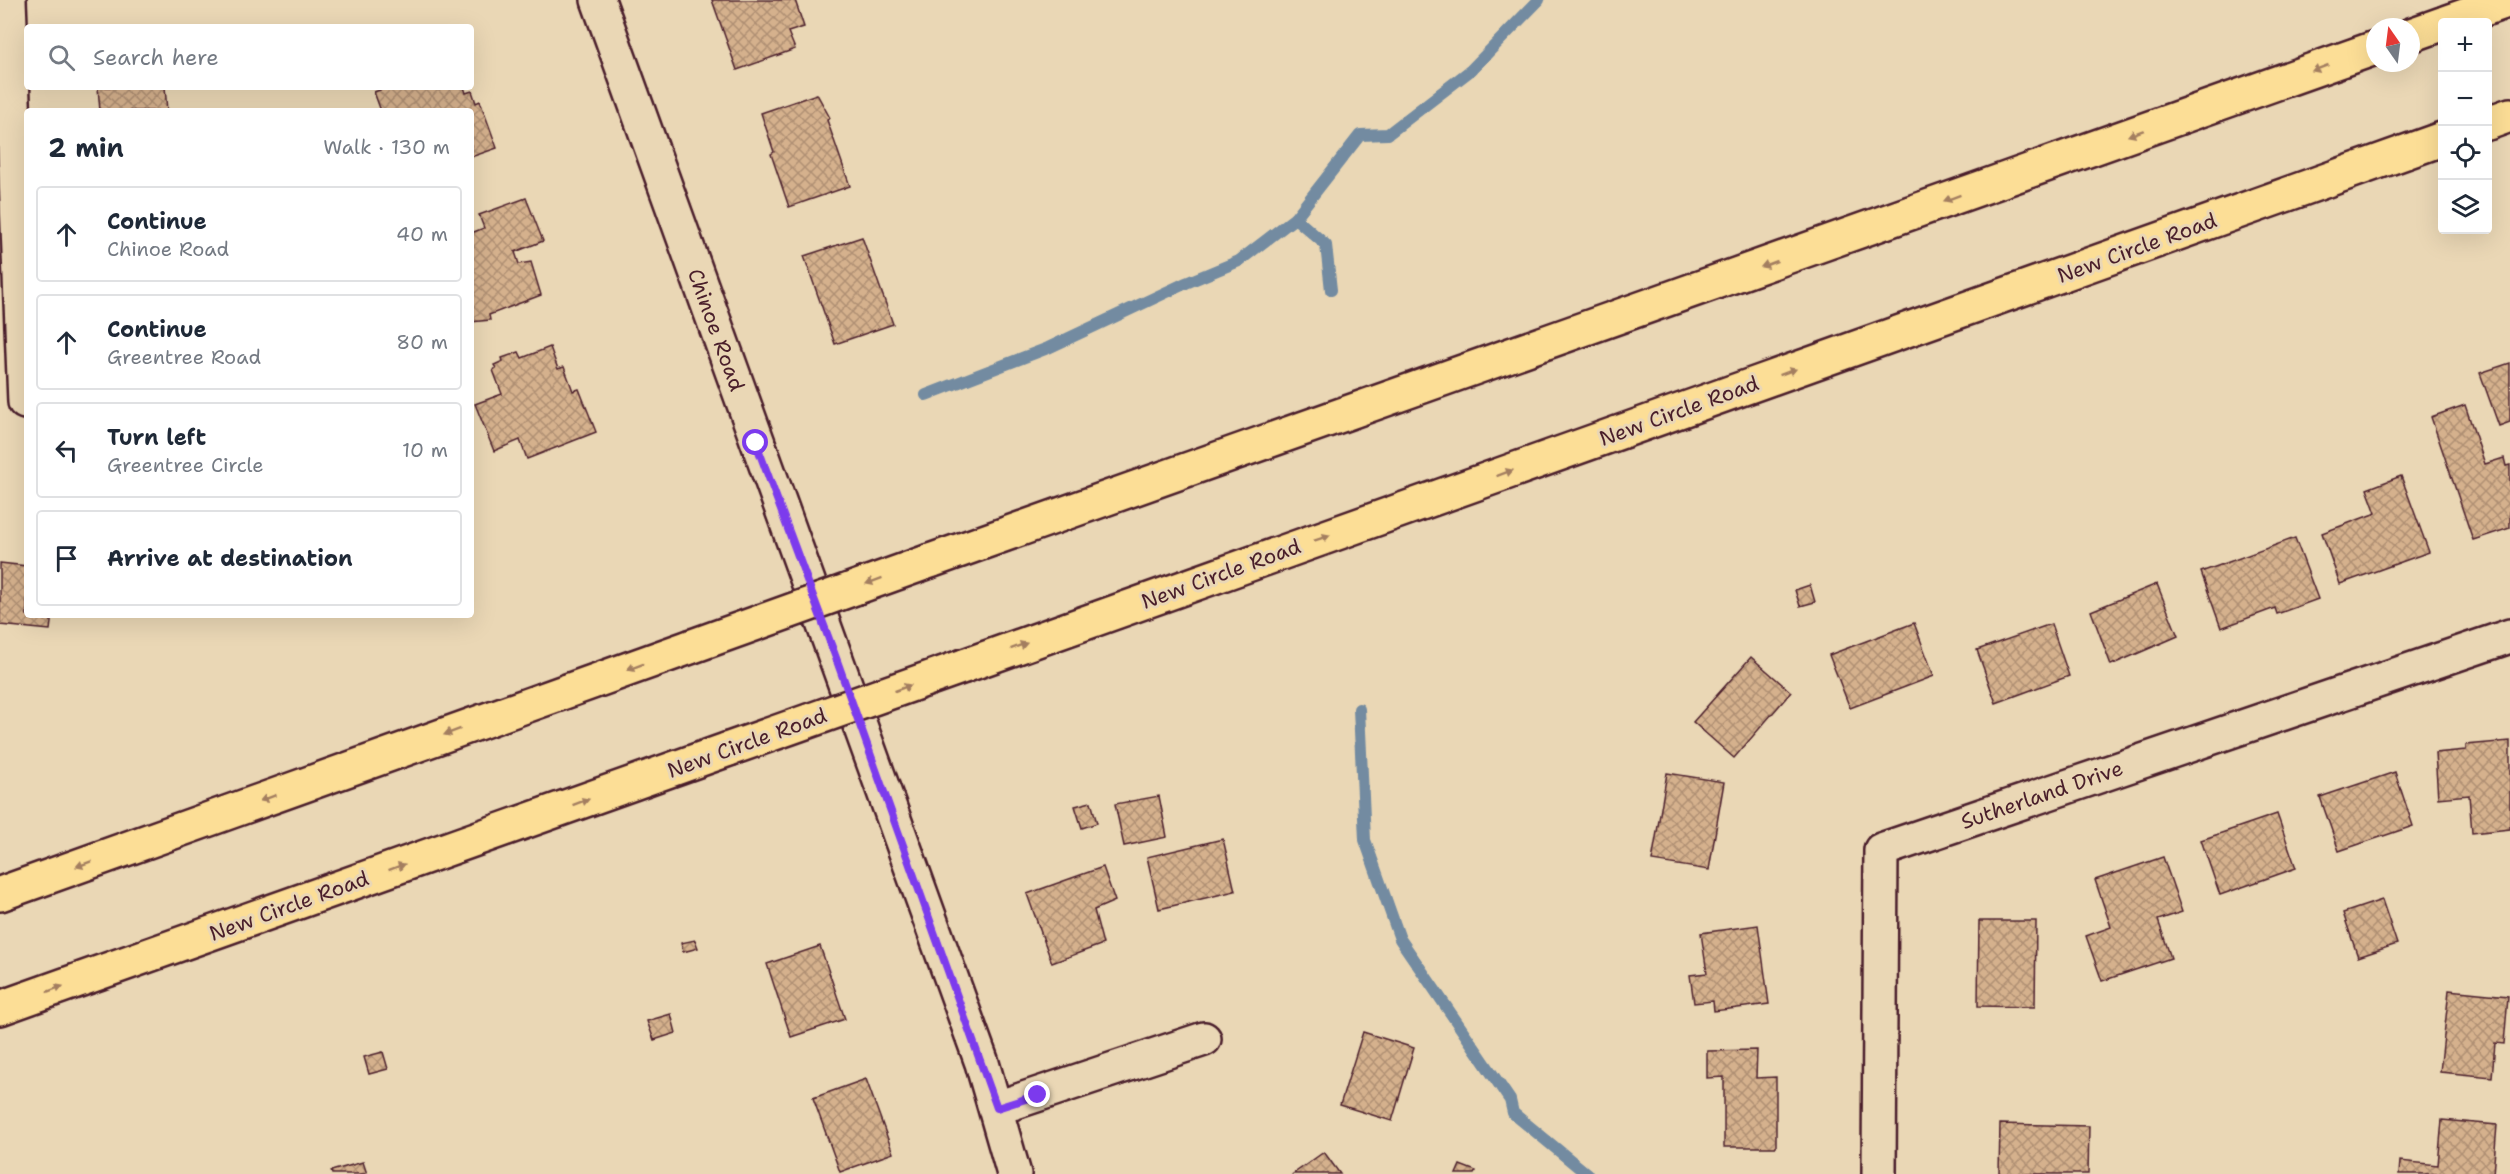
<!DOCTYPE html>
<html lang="en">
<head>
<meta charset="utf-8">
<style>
	:root { --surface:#fff; --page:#f2f2f3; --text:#1f2937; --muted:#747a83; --line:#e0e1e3 }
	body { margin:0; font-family:"Shantell Sans",sans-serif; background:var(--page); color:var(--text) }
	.controls { position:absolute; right:18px; top:18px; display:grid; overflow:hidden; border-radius:6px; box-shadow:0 6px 24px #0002 }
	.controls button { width:54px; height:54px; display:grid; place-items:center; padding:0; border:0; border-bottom:2px solid var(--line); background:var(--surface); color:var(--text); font:30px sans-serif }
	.compass { position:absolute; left:2366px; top:18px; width:54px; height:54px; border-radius:50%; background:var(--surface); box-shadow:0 6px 24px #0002; rotate:346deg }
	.stop { position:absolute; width:18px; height:18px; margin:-14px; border:4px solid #7c3aed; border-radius:50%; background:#fff }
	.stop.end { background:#7c3aed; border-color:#fff; box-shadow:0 2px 6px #0008 }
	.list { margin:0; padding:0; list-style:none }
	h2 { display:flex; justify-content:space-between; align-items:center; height:78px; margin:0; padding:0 24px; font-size:26px }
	h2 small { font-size:20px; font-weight:400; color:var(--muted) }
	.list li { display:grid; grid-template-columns:39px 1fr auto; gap:18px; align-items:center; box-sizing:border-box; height:96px; margin:0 12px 12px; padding:0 12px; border:2px solid var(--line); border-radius:6px }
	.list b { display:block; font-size:22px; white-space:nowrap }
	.list p { margin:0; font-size:20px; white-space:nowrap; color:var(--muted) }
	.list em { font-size:20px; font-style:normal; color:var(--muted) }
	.icon { flex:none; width:33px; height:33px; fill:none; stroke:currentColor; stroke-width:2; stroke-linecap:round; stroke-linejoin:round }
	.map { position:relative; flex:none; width:2510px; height:1174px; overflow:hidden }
	.search { position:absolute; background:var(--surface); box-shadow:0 6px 24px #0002; left:24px; top:24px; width:450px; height:66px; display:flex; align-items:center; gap:15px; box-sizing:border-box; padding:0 21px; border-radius:6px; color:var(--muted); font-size:22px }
	.panel { position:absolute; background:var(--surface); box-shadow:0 6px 24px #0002; left:24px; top:108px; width:450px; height:510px; border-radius:6px }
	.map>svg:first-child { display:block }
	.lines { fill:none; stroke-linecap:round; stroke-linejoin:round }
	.stream { stroke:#738ba1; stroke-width:12 }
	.building { fill:url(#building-cross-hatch); stroke:#4a1f2b; stroke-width:1.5 }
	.street-casing { stroke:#4a1f2b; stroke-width:38 }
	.secondary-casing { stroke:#4a1f2b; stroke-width:38 }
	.highway-casing { stroke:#4a1f2b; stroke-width:38 }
	.street { stroke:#ead7b5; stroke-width:33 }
	.secondary { stroke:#ead7b5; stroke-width:33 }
	.highway { stroke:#fcde96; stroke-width:33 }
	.highway-bridge-casing { stroke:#4a1f2b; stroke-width:38; stroke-linecap:butt }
	.highway-bridge { stroke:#fcde96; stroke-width:33 }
	.oneway { fill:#a37e60 }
	.route { stroke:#7c3aed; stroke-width:8 }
	.labels { text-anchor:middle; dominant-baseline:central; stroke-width:6; stroke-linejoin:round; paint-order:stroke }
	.street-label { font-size:21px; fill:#4a1f2b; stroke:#ead7b5 }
</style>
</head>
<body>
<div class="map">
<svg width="2510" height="1174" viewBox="0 0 2510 1174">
	<defs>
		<pattern id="building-cross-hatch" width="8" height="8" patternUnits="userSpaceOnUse" patternTransform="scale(1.5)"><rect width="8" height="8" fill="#d5b18d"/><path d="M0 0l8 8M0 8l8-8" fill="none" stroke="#af8f73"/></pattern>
	</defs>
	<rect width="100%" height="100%" fill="#ead7b5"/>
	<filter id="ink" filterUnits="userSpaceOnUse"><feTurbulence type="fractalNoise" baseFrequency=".0167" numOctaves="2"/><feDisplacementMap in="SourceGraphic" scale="12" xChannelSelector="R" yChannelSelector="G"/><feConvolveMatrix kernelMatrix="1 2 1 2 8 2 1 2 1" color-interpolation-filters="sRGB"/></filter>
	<g filter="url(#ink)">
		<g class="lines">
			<g class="stream">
				<polyline points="1331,290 1326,245 1295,218 1360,135 1388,134 1471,70 1539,0"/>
				<polyline points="926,395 1048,348 1186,283 1239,261 1295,218"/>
				<polyline points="1359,709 1365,840 1400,939 1510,1100 1513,1113 1587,1174"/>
			</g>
		</g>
		<g class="building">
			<polygon points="712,0 795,0 804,27 788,32 795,49 737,70"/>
			<polygon points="98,87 165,87 167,111 100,111"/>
			<polygon points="388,87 464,87 466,93 472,91 476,103 480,101 497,148 471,157 471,111 381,111 374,92"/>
			<polygon points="817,94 830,118 827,120 850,186 789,207 771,154 774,152 761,113"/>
			<polygon points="526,198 543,241 515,252 519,264 531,262 541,295 489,315 490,320 471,322 471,233 484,228 479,215"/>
			<polygon points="862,237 893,324 835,344 804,256"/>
			<polygon points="550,347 558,369 564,367 573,391 579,389 596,432 527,459 520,440 494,451 475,404 502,394 493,370 496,368 494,365 503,361 502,358 519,352 522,358"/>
			<polygon points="2510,363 2510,422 2499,426 2480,373"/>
			<polygon points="2465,405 2485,464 2504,458 2506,466 2510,465 2510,528 2473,540 2431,417"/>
			<polygon points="2401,476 2429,552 2340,584 2322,533 2376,513 2367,489"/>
			<polygon points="2295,538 2318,599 2277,614 2275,608 2221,628 2201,572"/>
			<polygon points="0,563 27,566 27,615 52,615 50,630 0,625"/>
			<polygon points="2157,584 2178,636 2111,665 2091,611"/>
			<polygon points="1810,585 1815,602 1800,606 1795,590"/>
			<polygon points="1914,623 1934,676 1850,708 1829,655"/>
			<polygon points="2051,624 2069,676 1996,703 1977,650"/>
			<polygon points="1751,657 1791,692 1734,758 1693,722"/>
			<polygon points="2510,741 2510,829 2472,833 2469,795 2438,798 2435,753 2466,750 2466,745"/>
			<polygon points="2395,772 2413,826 2339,851 2320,797"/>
			<polygon points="1667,773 1724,782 1709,870 1652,861"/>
			<polygon points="1159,796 1167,837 1124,846 1115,804"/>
			<polygon points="1091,802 1097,823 1082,828 1075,806"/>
			<polygon points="2277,814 2296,868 2220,895 2201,840"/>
			<polygon points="1223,839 1235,891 1159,909 1147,857"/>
			<polygon points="2163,857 2182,912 2158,920 2171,958 2102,981 2086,936 2111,927 2095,880"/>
			<polygon points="1103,867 1115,901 1094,910 1103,944 1052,963 1027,894"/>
			<polygon points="2382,900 2397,944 2358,957 2343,913"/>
			<polygon points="1979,921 2036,921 2035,1007 1978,1006"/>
			<polygon points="1758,925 1769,1004 1714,1011 1713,1001 1694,1003 1690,975 1707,973 1701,933"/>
			<polygon points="695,940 698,948 683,952 681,943"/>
			<polygon points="820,946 845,1019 791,1037 767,964"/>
			<polygon points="2449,990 2508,996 2504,1044 2495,1043 2492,1077 2440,1072"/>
			<polygon points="671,1014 676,1033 654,1040 647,1021"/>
			<polygon points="1363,1032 1414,1048 1392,1121 1340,1105"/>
			<polygon points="1757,1050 1756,1078 1776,1077 1776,1147 1724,1147 1724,1077 1707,1078 1707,1051"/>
			<polygon points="383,1052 388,1069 369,1074 364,1057"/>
			<polygon points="866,1079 893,1153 840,1172 813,1098"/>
			<polygon points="2442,1120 2497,1125 2493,1174 2399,1174 2400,1161 2438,1165"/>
			<polygon points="2000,1124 2089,1126 2088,1174 1999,1174"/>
			<polygon points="1324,1152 1340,1174 1293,1174"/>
			<polygon points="363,1162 367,1174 332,1174 331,1171"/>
			<polygon points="1460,1165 1476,1171 1474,1174 1456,1174"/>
		</g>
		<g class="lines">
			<g class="street-casing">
				<g id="street">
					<polyline points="9,0 25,402"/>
					<polyline points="997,1108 1204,1039"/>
					<polyline points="1879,1174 1881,850 2510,636"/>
				</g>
			</g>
			<g class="secondary-casing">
				<polyline id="secondary" points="598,0 982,1063 1014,1174"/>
			</g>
			<g class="highway-casing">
				<g id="highway">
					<polyline points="2447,22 2510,0"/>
					<polyline points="2411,35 2442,24"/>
					<polyline points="2488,123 2510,115"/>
					<polyline points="930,561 2375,48"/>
					<polyline points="964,666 2442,139"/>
					<polyline points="0,894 690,647"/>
					<polyline points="0,1008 729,749"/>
				</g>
			</g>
			<use href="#street" class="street"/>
			<use href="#secondary" class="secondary"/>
			<use href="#highway" class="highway"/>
			<g class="highway-bridge-casing">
				<g id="highway-bridge">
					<polyline points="690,647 930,561"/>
					<polyline points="729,749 964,666"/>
				</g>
			</g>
			<use href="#highway-bridge" class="highway-bridge"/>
		</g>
		<defs><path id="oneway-solid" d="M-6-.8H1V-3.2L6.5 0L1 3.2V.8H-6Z" transform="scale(1.5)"/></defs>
		<g class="oneway">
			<use href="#oneway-solid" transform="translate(2320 68) rotate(160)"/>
			<use href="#oneway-solid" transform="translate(2136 133) rotate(160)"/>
			<use href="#oneway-solid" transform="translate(1952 198) rotate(160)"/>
			<use href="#oneway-solid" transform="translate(1769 264) rotate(160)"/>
			<use href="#oneway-solid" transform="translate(1788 372) rotate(-20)"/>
			<use href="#oneway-solid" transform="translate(1505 473) rotate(-20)"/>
			<use href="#oneway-solid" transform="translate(1322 538) rotate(-19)"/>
			<use href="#oneway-solid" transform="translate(874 581) rotate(160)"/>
			<use href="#oneway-solid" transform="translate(1019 646) rotate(-20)"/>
			<use href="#oneway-solid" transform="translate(635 667) rotate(160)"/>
			<use href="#oneway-solid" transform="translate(903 688) rotate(-20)"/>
			<use href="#oneway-solid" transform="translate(452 732) rotate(160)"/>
			<use href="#oneway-solid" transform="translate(268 798) rotate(160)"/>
			<use href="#oneway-solid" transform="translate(581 802) rotate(-20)"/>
			<use href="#oneway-solid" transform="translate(84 864) rotate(160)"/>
			<use href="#oneway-solid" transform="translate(397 867) rotate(-20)"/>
			<use href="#oneway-solid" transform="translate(55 989) rotate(-20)"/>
		</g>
	</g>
	<g class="lines" filter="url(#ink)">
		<polyline class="route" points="756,443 836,658 997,1108 1038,1095"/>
	</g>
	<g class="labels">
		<g class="street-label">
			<text transform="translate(2137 248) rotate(-20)">New Circle Road</text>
			<text transform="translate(716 330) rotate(70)">Chinoe Road</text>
			<text transform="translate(1679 411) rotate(-20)">New Circle Road</text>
			<text transform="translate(1221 574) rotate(-20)">New Circle Road</text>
			<text transform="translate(747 743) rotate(-20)">New Circle Road</text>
			<text transform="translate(2042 795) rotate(-19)">Sutherland Drive</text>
			<text transform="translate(289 906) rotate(-20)">New Circle Road</text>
		</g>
	</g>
</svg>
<div class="controls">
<button>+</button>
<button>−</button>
<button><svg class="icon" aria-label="locate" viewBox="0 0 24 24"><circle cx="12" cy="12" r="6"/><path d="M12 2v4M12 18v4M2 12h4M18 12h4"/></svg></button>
<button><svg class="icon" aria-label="layers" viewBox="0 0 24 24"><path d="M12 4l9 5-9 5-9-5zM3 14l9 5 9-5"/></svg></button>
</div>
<svg class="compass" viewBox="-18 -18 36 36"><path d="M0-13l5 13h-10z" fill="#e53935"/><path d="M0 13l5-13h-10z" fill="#747a83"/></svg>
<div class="stop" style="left:756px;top:443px"></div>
<div class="stop end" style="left:1038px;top:1095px"></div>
<div class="search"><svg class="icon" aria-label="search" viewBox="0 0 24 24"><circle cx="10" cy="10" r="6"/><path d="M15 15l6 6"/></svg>Search here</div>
<section class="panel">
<h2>2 min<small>Walk · 130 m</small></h2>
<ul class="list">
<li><svg class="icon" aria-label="ahead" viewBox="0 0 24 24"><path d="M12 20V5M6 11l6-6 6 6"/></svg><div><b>Continue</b><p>Chinoe Road</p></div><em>40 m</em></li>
<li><svg class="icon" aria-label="ahead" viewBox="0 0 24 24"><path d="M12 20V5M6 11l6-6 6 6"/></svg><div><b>Continue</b><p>Greentree Road</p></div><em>80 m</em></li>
<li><svg class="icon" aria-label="left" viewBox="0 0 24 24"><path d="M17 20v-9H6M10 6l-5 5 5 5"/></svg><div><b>Turn left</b><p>Greentree Circle</p></div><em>10 m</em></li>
<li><svg class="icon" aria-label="arrive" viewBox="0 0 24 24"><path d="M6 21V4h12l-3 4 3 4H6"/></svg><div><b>Arrive at destination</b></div></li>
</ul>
</section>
</div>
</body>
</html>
